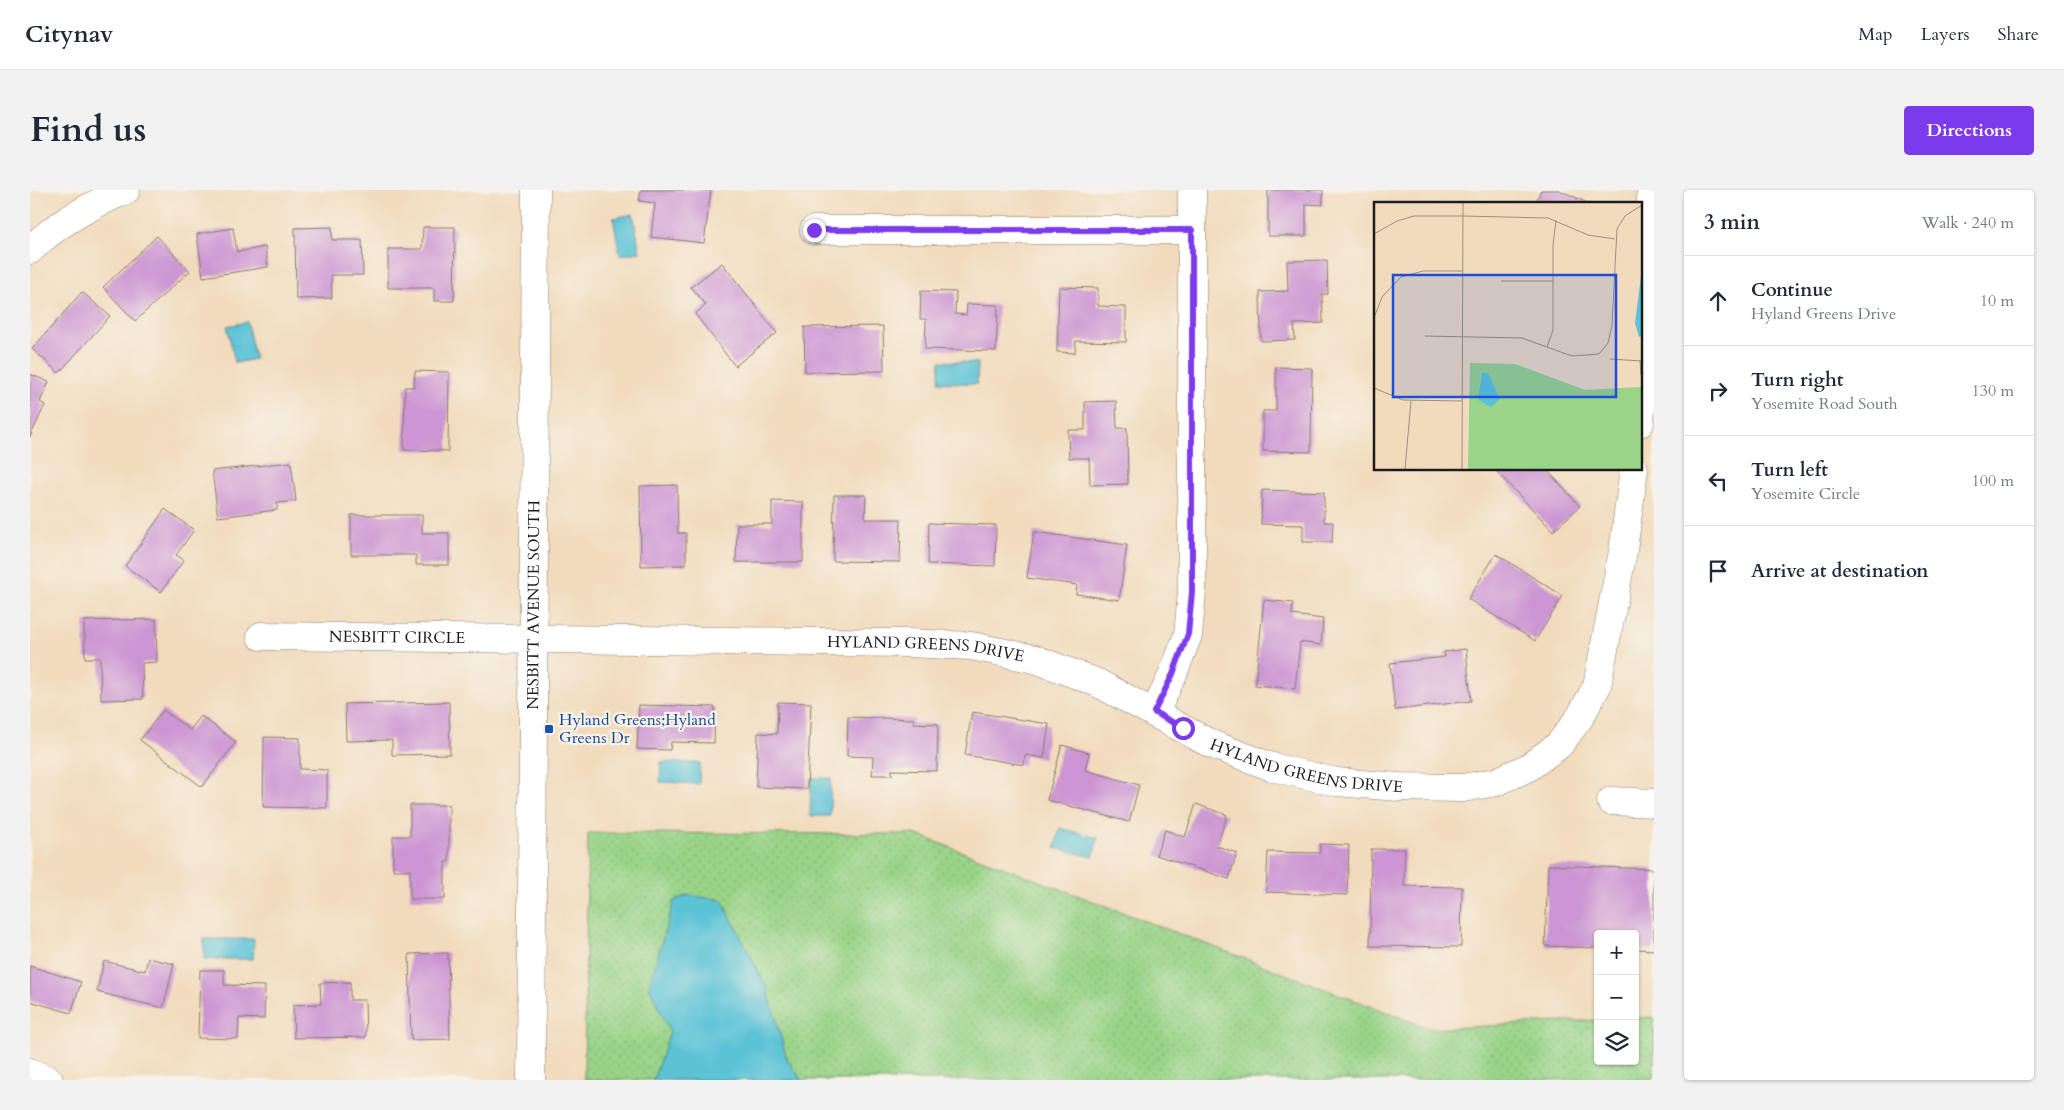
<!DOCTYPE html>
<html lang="en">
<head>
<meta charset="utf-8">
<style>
	:root { --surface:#fff; --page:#f2f2f3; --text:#1f2937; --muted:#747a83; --line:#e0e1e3; --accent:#7c3aed }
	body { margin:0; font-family:Cardo,serif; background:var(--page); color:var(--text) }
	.controls { position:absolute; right:15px; bottom:15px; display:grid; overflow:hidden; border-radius:5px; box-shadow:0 1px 4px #0004 }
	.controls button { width:45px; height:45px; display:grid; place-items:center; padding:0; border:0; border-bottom:1px solid var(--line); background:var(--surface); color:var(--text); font:25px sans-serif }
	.stop { position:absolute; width:15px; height:15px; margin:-11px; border:4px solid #7c3aed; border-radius:50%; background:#fff }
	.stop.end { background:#7c3aed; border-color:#fff; box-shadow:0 1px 5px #0008 }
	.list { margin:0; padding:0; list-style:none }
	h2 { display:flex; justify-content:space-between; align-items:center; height:65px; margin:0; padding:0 20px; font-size:21px }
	h2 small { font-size:16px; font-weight:400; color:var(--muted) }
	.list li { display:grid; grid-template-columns:32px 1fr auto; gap:15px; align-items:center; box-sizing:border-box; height:90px; padding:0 20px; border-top:1px solid var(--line) }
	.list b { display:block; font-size:19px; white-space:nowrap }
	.list p { margin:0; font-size:16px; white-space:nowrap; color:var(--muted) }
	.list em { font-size:16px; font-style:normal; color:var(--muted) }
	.icon { flex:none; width:28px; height:28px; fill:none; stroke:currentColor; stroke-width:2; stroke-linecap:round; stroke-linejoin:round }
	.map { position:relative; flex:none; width:1624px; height:890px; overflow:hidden; border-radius:5px }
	header { display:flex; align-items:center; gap:30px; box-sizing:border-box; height:70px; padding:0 25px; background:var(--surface); border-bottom:1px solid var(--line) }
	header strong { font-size:24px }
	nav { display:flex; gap:28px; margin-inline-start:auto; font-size:18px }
	.intro { display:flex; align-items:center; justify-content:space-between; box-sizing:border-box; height:120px; padding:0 30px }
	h1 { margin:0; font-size:35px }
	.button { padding:12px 22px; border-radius:5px; background:var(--accent); color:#fff; font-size:18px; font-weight:700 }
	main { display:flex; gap:30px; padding:0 30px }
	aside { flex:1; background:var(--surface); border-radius:5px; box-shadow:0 1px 4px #0004 }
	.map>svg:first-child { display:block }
	.green { fill:url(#green-dots); stroke:#5a7852 }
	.water { fill:#5bc3d7; stroke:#3c707a }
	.building { fill:#cc95d3 }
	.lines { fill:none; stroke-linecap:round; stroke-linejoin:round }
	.minor-casing { stroke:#877c6c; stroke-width:29 }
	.minor { stroke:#fff; stroke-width:28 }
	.route { stroke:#7c3aed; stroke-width:6 }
	.transit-dot { fill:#1a4fb4; stroke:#f7f3e8; stroke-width:2 }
	.labels { text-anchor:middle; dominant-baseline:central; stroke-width:4.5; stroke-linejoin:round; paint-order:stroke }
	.street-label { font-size:16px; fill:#1c1c1c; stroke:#f7f3e8 }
	.transit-label { font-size:16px; fill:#164399; stroke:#f7f3e8; text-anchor:start }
	.inset-road { fill:none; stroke:#9c8f7d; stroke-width:1 }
	.view { fill:#1d4ed8; fill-opacity:0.15; stroke:#1d4ed8; stroke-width:2.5 }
	.inset-edge { fill:none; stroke:#1c1c1c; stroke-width:2.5 }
</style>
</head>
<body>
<header>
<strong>Citynav</strong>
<nav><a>Map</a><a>Layers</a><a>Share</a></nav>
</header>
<div class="intro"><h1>Find us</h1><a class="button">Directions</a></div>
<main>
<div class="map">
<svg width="1624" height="890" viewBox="0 0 1624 890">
	<defs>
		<pattern id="green-dots" width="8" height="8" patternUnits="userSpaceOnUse" patternTransform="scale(1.25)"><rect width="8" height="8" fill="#99d488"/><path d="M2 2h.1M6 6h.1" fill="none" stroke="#83b575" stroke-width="1.8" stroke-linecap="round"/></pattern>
	</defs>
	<rect width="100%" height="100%" fill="#f7f3e8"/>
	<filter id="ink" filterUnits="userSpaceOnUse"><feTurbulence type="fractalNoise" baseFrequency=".02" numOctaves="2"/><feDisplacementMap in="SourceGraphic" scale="10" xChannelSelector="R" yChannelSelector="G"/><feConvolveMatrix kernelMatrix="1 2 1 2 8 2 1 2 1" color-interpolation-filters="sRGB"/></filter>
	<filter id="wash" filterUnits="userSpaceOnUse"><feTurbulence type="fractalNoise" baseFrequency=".0096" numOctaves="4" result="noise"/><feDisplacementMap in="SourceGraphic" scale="20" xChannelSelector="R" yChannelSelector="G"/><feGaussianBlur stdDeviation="1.12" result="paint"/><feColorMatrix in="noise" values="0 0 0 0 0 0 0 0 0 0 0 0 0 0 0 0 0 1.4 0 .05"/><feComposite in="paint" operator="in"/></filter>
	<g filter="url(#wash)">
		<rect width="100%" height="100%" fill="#f2dbbd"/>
		<polygon class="green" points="558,643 885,644 1401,839 1568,830 1568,871 1605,871 1605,828 1624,827 1624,890 554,890"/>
		<g class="water">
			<polygon points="603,24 610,62 590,65 583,28"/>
			<polygon points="217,132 225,169 205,173 197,136"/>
			<polygon points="910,171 948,173 947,194 909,192"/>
			<polygon points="631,572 670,573 669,594 630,592"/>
			<polygon points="781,588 801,588 800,626 780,626"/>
			<polygon points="1030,638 1068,648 1063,667 1025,658"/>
			<polygon points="657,705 692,710 737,798 757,869 772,890 623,890 640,842 619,796 644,711"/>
			<polygon points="174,749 224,749 223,769 174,769"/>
		</g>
		<g id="blocks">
			<g class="building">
				<polygon points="611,0 681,0 674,53 621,47 625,13 609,11"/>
				<polygon points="1238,0 1293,0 1293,15 1276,14 1276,46 1238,46"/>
				<polygon points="1511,0 1529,0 1560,14 1505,14"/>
				<polygon points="302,37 302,50 332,50 333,85 301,85 302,108 266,109 265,38"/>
				<polygon points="393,37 425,37 424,111 404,111 404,98 358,98 358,59 392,59"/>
				<polygon points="203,38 207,62 235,57 238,77 173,87 167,44"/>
				<polygon points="127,46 160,81 105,131 73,97"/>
				<polygon points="1297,70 1298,104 1292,104 1293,133 1264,134 1265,150 1231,151 1230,102 1258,101 1257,71"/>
				<polygon points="692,73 747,143 705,176 665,124 676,115 661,97"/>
				<polygon points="1029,97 1068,98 1068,116 1096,117 1096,152 1046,151 1045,163 1027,162"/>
				<polygon points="891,101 926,102 925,124 936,125 937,114 968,115 966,161 895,159 896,129 890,129"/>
				<polygon points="52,102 80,126 29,183 2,159"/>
				<polygon points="853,136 854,181 775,182 774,137"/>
				<polygon points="1246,177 1282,178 1281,262 1233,261 1233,221 1246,221"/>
				<polygon points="385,181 419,182 418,261 374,260 375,197 384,197"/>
				<polygon points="0,184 19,192 10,212 15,215 0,247"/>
				<polygon points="1086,211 1087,238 1097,238 1098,294 1060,295 1059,268 1039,268 1038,240 1055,240 1055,212"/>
				<polygon points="261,272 266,311 247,313 247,320 188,327 182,281"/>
				<polygon points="1471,279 1516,279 1550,316 1523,341 1467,282"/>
				<polygon points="647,295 648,343 656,343 656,375 611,376 610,296"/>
				<polygon points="1232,300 1294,302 1294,332 1303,332 1302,352 1273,352 1273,335 1231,334"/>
				<polygon points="804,305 836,305 835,329 871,329 870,372 803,371"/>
				<polygon points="742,311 773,312 773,372 706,372 707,334 742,334"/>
				<polygon points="135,319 164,340 146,365 154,370 131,402 95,376"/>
				<polygon points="321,325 392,325 392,343 419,343 419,375 386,375 386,365 321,365"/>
				<polygon points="899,333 966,335 965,376 898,374"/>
				<polygon points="1004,342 1097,355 1089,410 1046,404 1047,395 997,388"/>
				<polygon points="1466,364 1533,406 1505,451 1438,409"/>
				<polygon points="1234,410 1263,413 1262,425 1293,429 1291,455 1270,452 1265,499 1225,495"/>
				<polygon points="126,429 127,472 112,473 113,509 71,510 70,468 55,468 54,431"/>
				<polygon points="1436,459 1441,511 1365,520 1360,473 1415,467 1414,462"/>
				<polygon points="419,512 420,564 362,565 362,550 316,551 315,514"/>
				<polygon points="748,512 781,513 777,599 726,597 728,543 747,544"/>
				<polygon points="609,515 685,517 684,553 641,552 640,560 607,559"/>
				<polygon points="133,520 160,540 171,526 206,552 172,597 110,550"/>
				<polygon points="942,522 1019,534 1014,568 995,565 994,575 935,565"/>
				<polygon points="818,527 884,529 883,533 908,534 907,581 862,580 862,585 842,585 843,567 817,566"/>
				<polygon points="234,547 270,548 270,579 297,580 297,618 233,617"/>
				<polygon points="1032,555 1059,563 1055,580 1109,595 1099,632 1017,610"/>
				<polygon points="1166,614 1197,625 1187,656 1207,663 1199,689 1126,665 1135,640 1155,647"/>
				<polygon points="380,615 419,615 419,672 415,672 415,709 380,709 380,680 363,680 363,646 380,646"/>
				<polygon points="1290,654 1319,655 1317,705 1236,702 1238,662 1290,663"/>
				<polygon points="1341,659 1375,659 1374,696 1432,697 1431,757 1340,756"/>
				<polygon points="1518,675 1624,679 1624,760 1605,759 1605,744 1568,744 1568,758 1515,756"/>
				<polygon points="418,763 420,849 381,850 379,764"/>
				<polygon points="118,768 144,774 133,818 67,802 74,771 115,781"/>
				<polygon points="0,776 51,792 41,823 0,811"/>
				<polygon points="170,780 194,780 194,795 235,796 234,829 209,828 208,849 168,848"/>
				<polygon points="320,792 320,810 335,810 336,847 264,848 263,815 291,814 290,793"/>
			</g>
		</g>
	</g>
	<g filter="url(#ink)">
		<use href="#blocks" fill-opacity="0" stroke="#877c6c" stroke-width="1"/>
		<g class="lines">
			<g class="minor-casing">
				<g id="minor">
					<polyline points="784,40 1162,40"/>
					<path d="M0,60C27,33 61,15 96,0"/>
					<polyline points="1610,233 1621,88 1621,0"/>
					<path id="s1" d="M231,446L878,453L941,456L1005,469L1068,493L1181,554L1242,577L1306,592L1369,597L1433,598L1466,592L1499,577L1529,555L1550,527L1567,496L1593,361L1604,279"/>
					<polyline points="1125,522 1143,484 1158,445 1162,402 1162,0"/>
					<polyline points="1581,611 1624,613"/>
					<polyline points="0,882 19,890"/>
					<path id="s2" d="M501,890L506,0"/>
				</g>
			</g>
			<use href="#minor" class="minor"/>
		</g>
	</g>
	<g class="lines" filter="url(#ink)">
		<polyline class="route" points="784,40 1162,40 1162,402 1158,444 1143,484 1124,522 1153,538"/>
	</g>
	<rect class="transit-dot" x="514" y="534" width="10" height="10" rx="2.5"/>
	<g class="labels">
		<g class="street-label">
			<text stroke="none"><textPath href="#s2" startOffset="475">NESBITT AVENUE SOUTH</textPath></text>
			<text stroke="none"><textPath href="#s1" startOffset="136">NESBITT CIRCLE</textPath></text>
			<text stroke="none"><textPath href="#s1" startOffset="665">HYLAND GREENS DRIVE</textPath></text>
			<text stroke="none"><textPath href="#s1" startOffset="1070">HYLAND GREENS DRIVE</textPath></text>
		</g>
		<g class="transit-label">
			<text x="529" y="530">Hyland Greens;Hyland<tspan x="529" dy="18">Greens Dr</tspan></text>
		</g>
	</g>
	<g transform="translate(1344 12)">
		<rect width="268" height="268" fill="#f2dbbd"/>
		<path d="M96,161L141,162L211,188L267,185V267H94Z" fill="#99d488"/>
		<path d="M267,74L268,134L265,135L261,121ZM108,171H114L126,197L117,205L104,198Z" fill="#5bc3d7"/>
		<path class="inset-road" d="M0,32L23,19L40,14H89L174,16L214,33L241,37M127,79H179M0,116L8,95L27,75L49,69H89M51,134L148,136L198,154L225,152L234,141L238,123L243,27L251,14L268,3M173,145L179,128V43L182,18M236,157L268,159M266,158L267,173M0,186L29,198L88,199M31,267L37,199M88,267L89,0"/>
		<path class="view" d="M19,73H242V195H19Z"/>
		<rect width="268" height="268" class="inset-edge"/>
	</g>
</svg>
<div class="controls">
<button>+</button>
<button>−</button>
<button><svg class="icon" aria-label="layers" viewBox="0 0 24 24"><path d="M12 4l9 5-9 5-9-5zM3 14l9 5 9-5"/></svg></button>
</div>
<div class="stop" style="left:1153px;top:538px"></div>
<div class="stop end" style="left:784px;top:40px"></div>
</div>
<aside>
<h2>3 min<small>Walk · 240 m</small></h2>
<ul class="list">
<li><svg class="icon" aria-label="ahead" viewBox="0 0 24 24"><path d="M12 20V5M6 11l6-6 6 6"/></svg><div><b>Continue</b><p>Hyland Greens Drive</p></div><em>10 m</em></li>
<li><svg class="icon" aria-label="right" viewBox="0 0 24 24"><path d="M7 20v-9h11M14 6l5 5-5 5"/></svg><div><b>Turn right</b><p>Yosemite Road South</p></div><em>130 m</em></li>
<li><svg class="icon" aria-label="left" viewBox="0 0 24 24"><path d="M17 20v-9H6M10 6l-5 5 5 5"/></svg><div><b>Turn left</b><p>Yosemite Circle</p></div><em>100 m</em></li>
<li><svg class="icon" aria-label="arrive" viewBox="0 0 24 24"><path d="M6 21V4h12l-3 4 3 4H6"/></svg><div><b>Arrive at destination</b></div></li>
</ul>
</aside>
</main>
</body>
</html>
